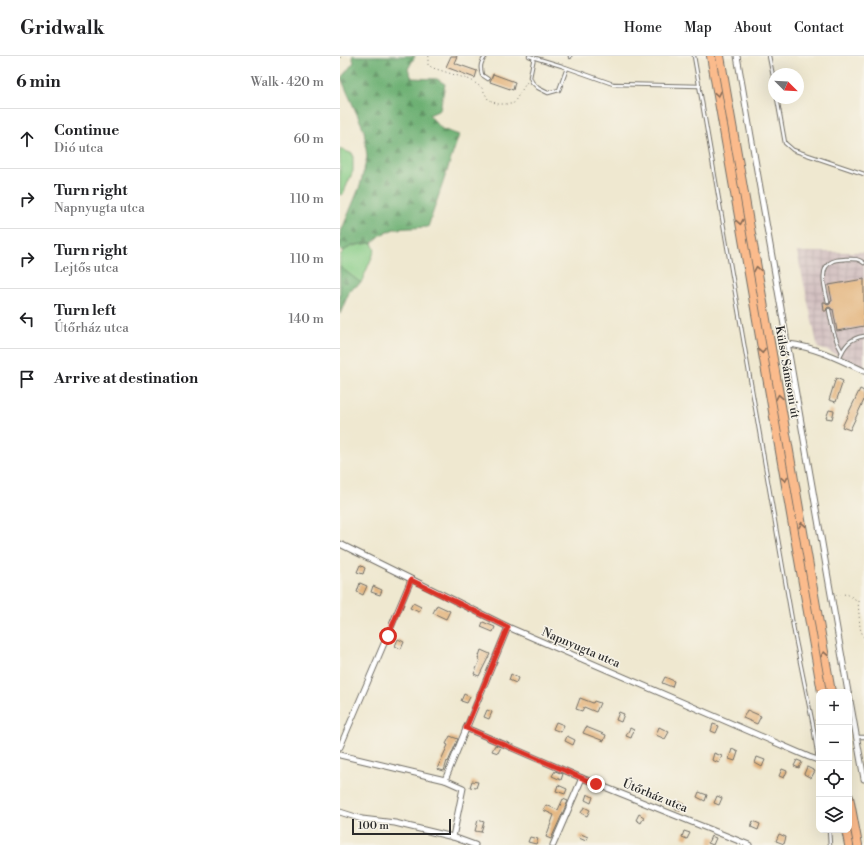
<!DOCTYPE html>
<html lang="en">
<head>
<meta charset="utf-8">
<style>
	:root { --surface:#fff; --page:#f2f2f2; --text:#202124; --muted:#757577; --line:#e0e0e0 }
	body { margin:0; font-family:"Libre Bodoni",serif; background:var(--page); color:var(--text) }
	.controls { position:absolute; right:12px; bottom:12px; display:grid; overflow:hidden; border-radius:8px; box-shadow:0 4px 16px #0002 }
	.controls button { width:36px; height:36px; display:grid; place-items:center; padding:0; border:0; border-bottom:1px solid var(--line); background:var(--surface); color:var(--text); font:20px sans-serif }
	.compass { position:absolute; left:428px; top:12px; width:36px; height:36px; border-radius:50%; background:var(--surface); box-shadow:0 4px 16px #0002; rotate:114deg }
	.scale { position:absolute; left:12px; bottom:10px; width:99px; box-sizing:border-box; padding-left:4px; border:2px solid #2b2b2b; border-top:0; font-size:11px; line-height:14px; white-space:nowrap; color:#2b2b2b; -webkit-text-stroke:3px #f7f3e8; paint-order:stroke }
	.stop { position:absolute; width:12px; height:12px; margin:-9px; border:3px solid #d93025; border-radius:50%; background:#fff }
	.stop.end { background:#d93025; border-color:#fff; box-shadow:0 1px 4px #0008 }
	.list { margin:0; padding:0; list-style:none }
	h2 { display:flex; justify-content:space-between; align-items:center; height:52px; margin:0; padding:0 16px; font-size:17px }
	h2 small { font-size:13px; font-weight:400; color:var(--muted) }
	.list li { display:grid; grid-template-columns:26px 1fr auto; gap:12px; align-items:center; box-sizing:border-box; height:60px; padding:0 16px; border-top:1px solid var(--line) }
	.list b { display:block; font-size:15px; white-space:nowrap }
	.list p { margin:0; font-size:13px; white-space:nowrap; color:var(--muted) }
	.list em { font-size:13px; font-style:normal; color:var(--muted) }
	.icon { flex:none; width:22px; height:22px; fill:none; stroke:currentColor; stroke-width:2; stroke-linecap:round; stroke-linejoin:round }
	.map { position:relative; flex:none; width:524px; height:789px; overflow:hidden }
	header { display:flex; align-items:center; gap:24px; box-sizing:border-box; height:56px; padding:0 20px; background:var(--surface); border-bottom:1px solid var(--line) }
	header strong { font-size:19px }
	nav { display:flex; gap:22px; margin-inline-start:auto; font-size:14px }
	main { display:flex }
	aside { flex:1; background:var(--surface) }
	.map>svg:first-child { display:block }
	.industrial { fill:url(#industrial-grid) }
	.grass { fill:#87cc86; stroke:#597c58 }
	.forest { fill:url(#forest-firs); stroke:#4c6e4f }
	.building { fill:#e4b680 }
	.lines { fill:none; stroke-linecap:round; stroke-linejoin:round }
	.lane-casing { stroke:#706d65; stroke-width:4.5 }
	.street-casing { stroke:#706d65; stroke-width:7 }
	.primary-casing { stroke:#706d65; stroke-width:10 }
	.path { stroke:#706d65; stroke-width:1; stroke-dasharray:1 3; stroke-linecap:butt }
	.lane { stroke:#fff; stroke-width:2.5 }
	.street { stroke:#fff; stroke-width:5 }
	.primary { stroke:#fbbb8c; stroke-width:8 }
	.oneway { stroke:#896c57 }
	.route { stroke:#d93025; stroke-width:5 }
	.labels { text-anchor:middle; dominant-baseline:central; stroke-width:3; stroke-linejoin:round; paint-order:stroke }
	.street-label { font-size:12px; fill:#2b2b2b; stroke:#f7f3e8 }
</style>
</head>
<body>
<header>
<strong>Gridwalk</strong>
<nav><a>Home</a><a>Map</a><a>About</a><a>Contact</a></nav>
</header>
<main>
<aside>
<h2>6 min<small>Walk · 420 m</small></h2>
<ul class="list">
<li><svg class="icon" aria-label="ahead" viewBox="0 0 24 24"><path d="M12 20V5M6 11l6-6 6 6"/></svg><div><b>Continue</b><p>Dió utca</p></div><em>60 m</em></li>
<li><svg class="icon" aria-label="right" viewBox="0 0 24 24"><path d="M7 20v-9h11M14 6l5 5-5 5"/></svg><div><b>Turn right</b><p>Napnyugta utca</p></div><em>110 m</em></li>
<li><svg class="icon" aria-label="right" viewBox="0 0 24 24"><path d="M7 20v-9h11M14 6l5 5-5 5"/></svg><div><b>Turn right</b><p>Lejtős utca</p></div><em>110 m</em></li>
<li><svg class="icon" aria-label="left" viewBox="0 0 24 24"><path d="M17 20v-9H6M10 6l-5 5 5 5"/></svg><div><b>Turn left</b><p>Útőrház utca</p></div><em>140 m</em></li>
<li><svg class="icon" aria-label="arrive" viewBox="0 0 24 24"><path d="M6 21V4h12l-3 4 3 4H6"/></svg><div><b>Arrive at destination</b></div></li>
</ul>
</aside>
<div class="map">
<svg width="524" height="789" viewBox="0 0 524 789">
	<defs>
		<pattern id="industrial-grid" width="8" height="8" patternUnits="userSpaceOnUse"><rect width="8" height="8" fill="#d2bfc0"/><path d="M0 4h8M4 0v8" fill="none" stroke="#b4a4a5"/></pattern>
		<pattern id="forest-firs" width="22" height="20" patternUnits="userSpaceOnUse"><rect width="22" height="20" fill="#6db073"/><path d="M5 1l3.5 6h-7zM16 11l3.5 6h-7z" fill="#5a8f5f"/></pattern>
	</defs>
	<rect width="100%" height="100%" fill="#f7f3e8"/>
	<filter id="ink" filterUnits="userSpaceOnUse"><feTurbulence type="fractalNoise" baseFrequency=".025" numOctaves="2"/><feDisplacementMap in="SourceGraphic" scale="8" xChannelSelector="R" yChannelSelector="G"/><feConvolveMatrix kernelMatrix="1 2 1 2 8 2 1 2 1" color-interpolation-filters="sRGB"/></filter>
	<filter id="wash" filterUnits="userSpaceOnUse"><feTurbulence type="fractalNoise" baseFrequency=".012" numOctaves="4" result="noise"/><feDisplacementMap in="SourceGraphic" scale="16" xChannelSelector="R" yChannelSelector="G"/><feGaussianBlur stdDeviation="0.9" result="paint"/><feColorMatrix in="noise" values="0 0 0 0 0 0 0 0 0 0 0 0 0 0 0 0 0 1.4 0 .05"/><feComposite in="paint" operator="in"/></filter>
	<g filter="url(#wash)">
		<rect width="100%" height="100%" fill="#efe8d0"/>
		<polygon class="industrial" points="457,196 524,196 524,312 488,295 478,292"/>
		<g class="grass">
			<polygon points="0,93 13,98 13,115 3,138 0,139"/>
			<path d="M32,187L35,194L21,227L0,211C0,208 0,204 0,201C3,189 23,188 32,187Z"/>
		</g>
		<g class="forest">
			<polygon points="12,0 75,0 68,13 72,22 97,23 105,28 100,54 89,59 102,73 119,79 88,171 54,173 41,179 32,187 14,189 3,195 0,193 0,178 20,130 27,101 24,74 1,22 14,6"/>
			<polygon points="0,211 21,227 10,234 0,258"/>
		</g>
		<g id="blocks">
			<g class="building">
				<polygon points="111,0 117,0 114,7 137,15 135,22 106,11"/>
				<polygon points="153,18 175,26 173,34 150,26"/>
				<polygon points="524,223 524,270 497,275 493,253 492,254 491,252 489,251 487,252 486,255 484,255 483,246 485,246 486,248 488,249 490,248 491,245 492,245 489,229"/>
				<polygon points="496,322 503,325 496,346 489,344"/>
				<polygon points="520,333 524,335 524,344 510,374 502,371"/>
				<polygon points="489,354 494,355 492,363 486,362"/>
				<polygon points="20,509 25,512 23,518 17,516"/>
				<polygon points="20,527 27,530 23,539 17,536"/>
				<polygon points="33,530 42,534 40,539 31,536"/>
				<polygon points="73,547 81,551 79,556 70,552"/>
				<polygon points="97,549 110,555 106,563 93,557"/>
				<polygon points="143,566 155,571 153,576 141,571"/>
				<polygon points="58,583 64,586 61,593 55,590"/>
				<polygon points="141,594 150,598 139,620 134,618 140,604 138,603"/>
				<polygon points="171,618 178,622 176,627 169,624"/>
				<polygon points="325,621 334,625 332,631 322,627"/>
				<polygon points="124,638 130,641 127,647 121,645"/>
				<polygon points="240,642 253,647 254,645 260,647 256,656 244,651 242,655 236,653"/>
				<polygon points="147,654 152,656 149,663 144,661"/>
				<polygon points="407,654 421,660 417,668 403,662"/>
				<polygon points="279,656 284,658 281,666 276,664"/>
				<polygon points="216,666 224,669 221,676 213,673"/>
				<polygon points="373,668 379,670 376,677 371,675"/>
				<polygon points="246,671 266,679 264,685 243,677"/>
				<polygon points="319,671 329,676 325,683 316,679"/>
				<polygon points="290,672 294,674 291,682 286,680"/>
				<polygon points="110,680 118,683 108,706 107,705 104,715 97,713 108,689 106,688"/>
				<polygon points="227,680 235,684 233,689 225,685"/>
				<polygon points="155,689 161,691 158,697 152,695"/>
				<polygon points="392,693 398,696 395,705 389,703"/>
				<polygon points="374,697 382,700 379,707 372,704"/>
				<polygon points="417,701 425,704 422,711 415,707"/>
				<polygon points="457,704 462,706 459,712 454,710"/>
				<polygon points="467,711 475,715 471,722 464,718"/>
				<polygon points="442,713 447,715 444,722 439,720"/>
				<polygon points="215,715 223,718 221,724 212,720"/>
				<polygon points="132,725 138,726 136,732 130,731"/>
				<polygon points="218,729 227,733 225,738 216,735"/>
				<polygon points="359,736 367,739 365,745 357,741"/>
				<polygon points="247,738 253,741 251,747 245,744"/>
				<polygon points="377,740 382,742 379,749 374,747"/>
				<polygon points="223,743 228,745 211,783 206,781 214,759 203,754 206,749 218,754"/>
				<polygon points="337,745 343,747 340,755 334,752"/>
				<polygon points="244,751 250,754 247,760 241,757"/>
				<polygon points="299,758 304,761 301,767 296,764"/>
				<polygon points="138,764 144,766 141,776 135,775"/>
				<polygon points="413,765 420,768 418,774 411,771"/>
				<polygon points="344,775 350,777 347,783 342,781"/>
				<polygon points="241,778 248,781 246,785 239,782"/>
				<polygon points="439,778 446,781 444,788 436,785"/>
				<polygon points="371,780 376,782 373,789 368,787"/>
				<polygon points="190,781 198,783 196,788 188,786"/>
			</g>
		</g>
	</g>
	<g filter="url(#ink)">
		<use href="#blocks" fill-opacity="0" stroke="#706d65" stroke-width="1"/>
		<g class="lines">
			<g class="lane-casing">
				<g id="lane">
					<path d="M146,0C140,7 140,11 142,19L148,23"/>
					<polyline points="189,0 222,10 273,28 360,30"/>
					<polyline points="354,0 455,581 473,669 479,709"/>
					<polyline points="429,0 434,25"/>
					<polyline points="194,1 190,21 192,26 198,32 208,37 219,34 227,12"/>
					<polyline points="230,1 230,0"/>
					<polyline points="437,42 445,87 453,94 524,118"/>
					<path d="M488,246C485,233 478,211 493,205C497,203 502,204 506,203C513,203 518,202 524,207"/>
					<path d="M489,254C492,269 494,283 502,296"/>
					<path d="M499,303C504,290 510,282 524,280"/>
					<polyline points="517,681 524,681"/>
					<polyline points="489,774 490,789"/>
				</g>
			</g>
			<g class="street-casing">
				<g id="street">
					<polyline points="397,0 508,636"/>
					<path d="M448,288C475,291 499,303 524,315"/>
					<polyline points="0,488 168,571 469,701 478,704"/>
					<polyline points="509,639 524,723"/>
					<polyline points="126,672 242,722 409,789"/>
					<polyline points="0,691 71,524"/>
					<polyline points="0,699 105,724 123,732 113,781"/>
					<polyline points="105,724 168,571"/>
					<polyline points="0,756 22,763 55,767 113,781 135,789"/>
					<polyline points="213,789 242,722"/>
				</g>
			</g>
			<g class="primary-casing">
				<g id="primary">
					<polyline points="371,0 482,636"/>
					<polyline points="380,0 491,636"/>
					<polyline points="509,741 518,789"/>
					<polyline points="506,774 509,789"/>
				</g>
			</g>
			<g class="path">
				<polyline points="89,0 88,3 88,9 93,12 131,24 142,32 148,43 157,48 173,48 187,26"/>
				<polyline points="0,2 1,0"/>
				<polyline points="496,539 507,538 518,545 520,572 524,582"/>
			</g>
			<use href="#lane" class="lane"/>
			<use href="#street" class="street"/>
			<use href="#primary" class="primary"/>
		</g>
		<defs><path id="oneway-chevron" d="M-2-3.5L2.5 0L-2 3.5" fill="none" stroke-width="1.6" stroke-linecap="round" stroke-linejoin="round"/></defs>
		<g class="oneway">
			<use href="#oneway-chevron" transform="translate(378 38) rotate(80)"/>
			<use href="#oneway-chevron" transform="translate(400 166) rotate(80)"/>
			<use href="#oneway-chevron" transform="translate(417 213) rotate(-100)"/>
			<use href="#oneway-chevron" transform="translate(422 295) rotate(80)"/>
			<use href="#oneway-chevron" transform="translate(439 341) rotate(-100)"/>
			<use href="#oneway-chevron" transform="translate(445 423) rotate(80)"/>
			<use href="#oneway-chevron" transform="translate(462 469) rotate(-100)"/>
			<use href="#oneway-chevron" transform="translate(484 598) rotate(-100)"/>
		</g>
	</g>
	<g class="lines" filter="url(#ink)">
		<polyline class="route" points="48,580 71,524 168,571 126,672 256,728"/>
	</g>
	<g class="labels">
		<g class="street-label">
			<text transform="translate(447 316) rotate(80)">Külső Sámsoni út</text>
			<text transform="translate(241 592) rotate(23)">Napnyugta utca</text>
			<text transform="translate(315 740) rotate(22)">Útőrház utca</text>
		</g>
	</g>
</svg>
<div class="controls">
<button>+</button>
<button>−</button>
<button><svg class="icon" aria-label="locate" viewBox="0 0 24 24"><circle cx="12" cy="12" r="6"/><path d="M12 2v4M12 18v4M2 12h4M18 12h4"/></svg></button>
<button><svg class="icon" aria-label="layers" viewBox="0 0 24 24"><path d="M12 4l9 5-9 5-9-5zM3 14l9 5 9-5"/></svg></button>
</div>
<svg class="compass" viewBox="-18 -18 36 36"><path d="M0-13l5 13h-10z" fill="#e53935"/><path d="M0 13l5-13h-10z" fill="#757577"/></svg>
<div class="scale">100 m</div>
<div class="stop" style="left:48px;top:580px"></div>
<div class="stop end" style="left:256px;top:728px"></div>
</div>
</main>
</body>
</html>
